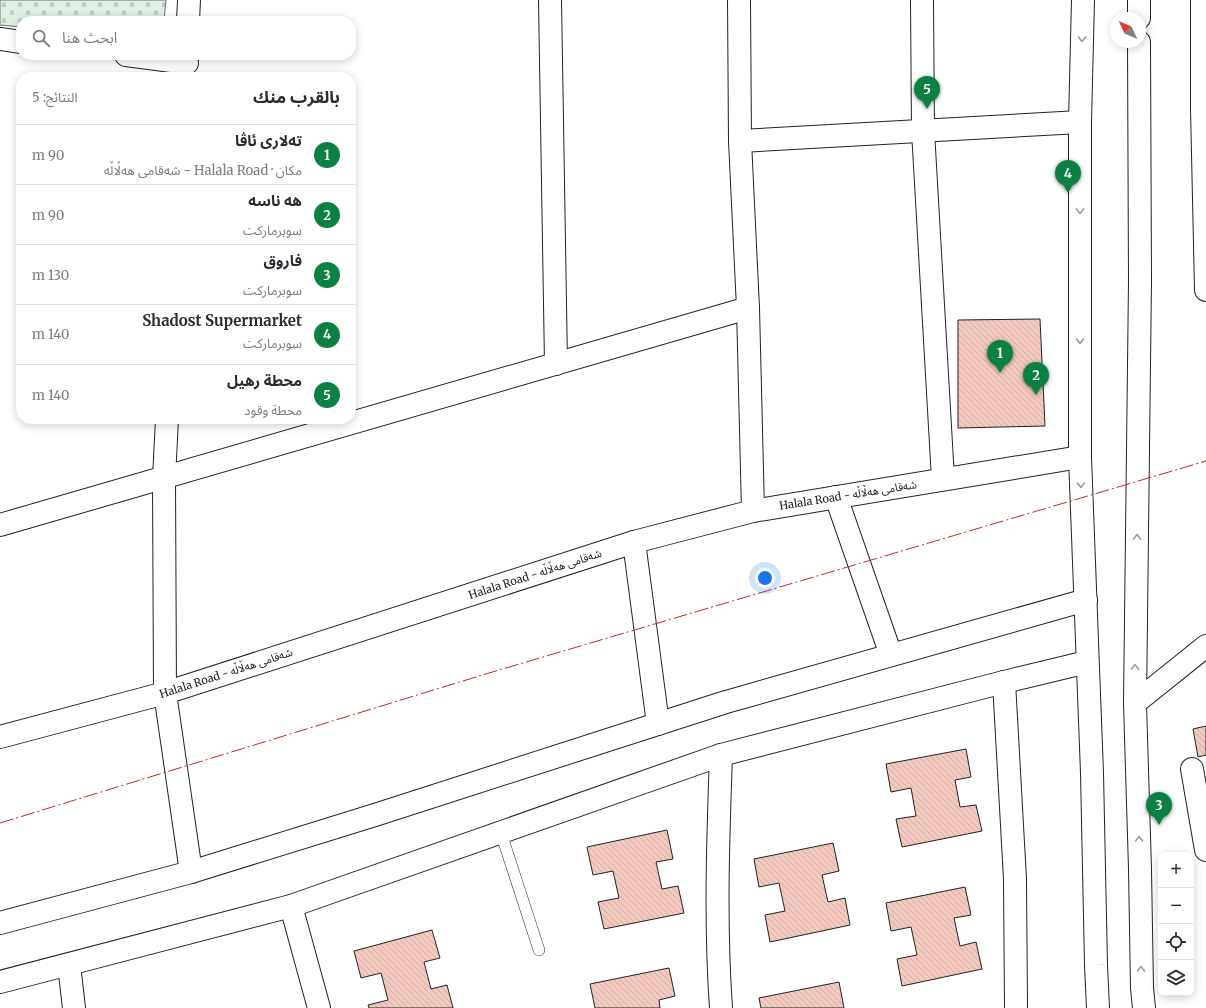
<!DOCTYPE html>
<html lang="ar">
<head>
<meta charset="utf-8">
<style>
	:root { --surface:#fff; --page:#f2f2f3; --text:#2b2b33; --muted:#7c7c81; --line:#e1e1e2; --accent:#0b8043 }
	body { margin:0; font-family:Merriweather,"Noto Sans Arabic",serif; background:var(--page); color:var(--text); direction:rtl }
	.controls { position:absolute; right:12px; bottom:12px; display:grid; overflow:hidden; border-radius:8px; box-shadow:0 2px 10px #0003 }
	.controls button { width:36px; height:36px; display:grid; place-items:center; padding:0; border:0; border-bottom:1px solid var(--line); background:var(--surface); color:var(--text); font:20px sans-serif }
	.compass { position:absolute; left:1110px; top:12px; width:36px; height:36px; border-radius:50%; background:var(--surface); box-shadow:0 2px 10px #0003; rotate:314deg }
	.you { position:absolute; left:765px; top:578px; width:14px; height:14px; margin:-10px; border:3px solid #fff; border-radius:50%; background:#1a73e8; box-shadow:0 0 0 6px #1a73e833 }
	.badge { display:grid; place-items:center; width:26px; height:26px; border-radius:50%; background:var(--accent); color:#fff; font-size:13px; font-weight:700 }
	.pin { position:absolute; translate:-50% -33px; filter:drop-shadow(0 1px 2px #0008) }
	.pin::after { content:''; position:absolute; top:21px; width:14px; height:12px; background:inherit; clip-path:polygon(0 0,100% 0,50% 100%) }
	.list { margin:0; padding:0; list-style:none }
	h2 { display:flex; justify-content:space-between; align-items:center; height:52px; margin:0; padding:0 16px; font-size:17px }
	h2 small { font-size:13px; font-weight:400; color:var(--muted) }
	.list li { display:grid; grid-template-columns:26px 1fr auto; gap:12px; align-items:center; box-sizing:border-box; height:60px; padding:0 16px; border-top:1px solid var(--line) }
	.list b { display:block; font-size:15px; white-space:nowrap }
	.list p { margin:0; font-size:13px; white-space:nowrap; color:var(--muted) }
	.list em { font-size:13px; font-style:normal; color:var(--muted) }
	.icon { flex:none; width:22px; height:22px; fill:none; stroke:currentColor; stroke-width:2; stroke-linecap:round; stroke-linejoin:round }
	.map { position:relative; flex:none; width:1206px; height:1008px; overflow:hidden; direction:ltr }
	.search { position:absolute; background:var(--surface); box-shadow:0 2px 10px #0003; left:16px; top:16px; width:340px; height:44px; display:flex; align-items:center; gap:10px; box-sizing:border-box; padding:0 14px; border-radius:16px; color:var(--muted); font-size:15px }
	.panel { position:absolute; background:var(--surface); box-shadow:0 2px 10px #0003; left:16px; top:72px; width:340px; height:352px; border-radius:16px; direction:rtl }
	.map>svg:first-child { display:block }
	.cemetery { fill:url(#cemetery-stones); stroke:#6f6f6f }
	.building { fill:url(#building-back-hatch); stroke:#222 }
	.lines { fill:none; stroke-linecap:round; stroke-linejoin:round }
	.service-casing { stroke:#222; stroke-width:12 }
	.minor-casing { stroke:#222; stroke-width:24 }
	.tertiary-casing { stroke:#222; stroke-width:24 }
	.service { stroke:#fff; stroke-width:11 }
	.minor { stroke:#fff; stroke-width:22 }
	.tertiary { stroke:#fff; stroke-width:22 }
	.power { stroke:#c62828; stroke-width:1; stroke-dasharray:14 3 2 3; stroke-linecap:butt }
	.oneway { stroke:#9c9c9c }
	.labels { text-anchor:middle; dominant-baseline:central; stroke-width:3; stroke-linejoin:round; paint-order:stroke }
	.street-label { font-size:11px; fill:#222; stroke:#fff }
</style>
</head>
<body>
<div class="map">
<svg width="1206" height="1008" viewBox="0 0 1206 1008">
	<defs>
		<pattern id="cemetery-stones" width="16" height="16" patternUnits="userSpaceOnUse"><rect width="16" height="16" fill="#e0efe3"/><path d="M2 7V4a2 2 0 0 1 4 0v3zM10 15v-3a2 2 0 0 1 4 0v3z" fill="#c0cdc2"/></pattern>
		<pattern id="building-back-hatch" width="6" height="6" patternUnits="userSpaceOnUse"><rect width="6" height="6" fill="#f3c9c0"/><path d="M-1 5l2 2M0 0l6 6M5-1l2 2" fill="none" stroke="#d0aca5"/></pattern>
	</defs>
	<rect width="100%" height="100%" fill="#fff"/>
	<polygon class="cemetery" points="0,0 166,0 164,21 21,21 21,27 0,25"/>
	<g class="building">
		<polygon points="1040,319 1045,426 958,428 958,320"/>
		<polygon points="1206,726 1206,755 1198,757 1193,729"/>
		<polygon points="966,749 971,777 955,780 960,807 976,805 982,831 902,847 896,819 916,816 911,788 891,792 886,764"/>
		<polygon points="667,830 673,859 656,862 662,889 678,886 684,913 604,929 598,902 619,898 613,871 593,875 587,847"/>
		<polygon points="833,843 839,871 822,875 828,902 845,898 850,925 770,942 765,915 785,911 779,883 759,887 754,859"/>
		<polygon points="965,887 971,915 954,918 960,946 976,942 982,969 902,986 897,959 917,955 911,927 891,931 886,903"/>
		<polygon points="432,930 440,958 424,962 431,989 447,985 453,1008 369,1008 368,1005 388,1000 381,973 361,978 354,951"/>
		<polygon points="669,968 675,996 659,1000 660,1008 595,1008 590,984"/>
		<polygon points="839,982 844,1008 761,1008 759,998"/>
	</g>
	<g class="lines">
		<g class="service-casing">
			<polyline id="service" points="501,833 539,950"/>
		</g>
		<g class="minor-casing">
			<g id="minor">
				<polyline points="550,0 556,364"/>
				<polyline points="739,0 740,141 748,308 753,511"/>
				<polyline points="922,0 923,131 943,479"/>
				<polyline points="1202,0 1202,108 1206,290"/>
				<polyline points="188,21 189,0"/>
				<polyline points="0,39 21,42"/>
				<polyline points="126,55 187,63"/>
				<polyline points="740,141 1080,122"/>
				<polyline points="167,419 164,478 165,693 191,872"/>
				<polyline points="836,497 891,655"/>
				<polyline points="0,525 748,308"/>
				<polyline points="634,542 658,724"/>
				<polyline points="1004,682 1015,879 1016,1008"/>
				<polyline points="1135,703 1206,646"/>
				<polyline points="0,737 165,693 634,542 753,511 1080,457"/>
				<polyline points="1192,769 1206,850"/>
				<polyline points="291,906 319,1008"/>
				<polyline points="0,923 191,872 378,814 726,702 1086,600"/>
				<polyline points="69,965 74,1008"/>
				<polyline points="0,982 291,906 721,755 1004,682 1087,662"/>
				<path d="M721,1008C715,924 718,839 721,755"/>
			</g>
		</g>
		<g class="tertiary-casing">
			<g id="tertiary">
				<polyline points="1083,0 1080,122 1080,457 1092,773 1096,965 1098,1008"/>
				<polyline points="1139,0 1139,18"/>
				<polyline points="1139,42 1140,281 1135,703 1140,869 1142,988 1144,1008"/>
			</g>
		</g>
		<use href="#service" class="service"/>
		<use href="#minor" class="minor"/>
		<use href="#tertiary" class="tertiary"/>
		<polyline class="power" points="0,823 489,673 1206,461"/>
	</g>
	<defs><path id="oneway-chevron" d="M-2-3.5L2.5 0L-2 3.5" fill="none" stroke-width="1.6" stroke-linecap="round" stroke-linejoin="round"/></defs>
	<g class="oneway">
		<use href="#oneway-chevron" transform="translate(1082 39) rotate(92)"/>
		<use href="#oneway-chevron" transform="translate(1080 211) rotate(90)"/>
		<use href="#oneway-chevron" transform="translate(1080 341) rotate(90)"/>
		<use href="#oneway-chevron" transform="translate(1081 485) rotate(88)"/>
		<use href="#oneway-chevron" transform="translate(1137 537) rotate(-89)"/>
		<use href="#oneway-chevron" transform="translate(1135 667) rotate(-89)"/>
		<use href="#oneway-chevron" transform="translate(1139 839) rotate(-92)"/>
		<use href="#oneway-chevron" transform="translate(1141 969) rotate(-91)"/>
	</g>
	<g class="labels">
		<g class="street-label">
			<text transform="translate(848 495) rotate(-9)">Halala Road - شەقامی هەڵاڵە</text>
			<text transform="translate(535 574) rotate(-18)">Halala Road - شەقامی هەڵاڵە</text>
			<text transform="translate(226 673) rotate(-18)">Halala Road - شەقامی هەڵاڵە</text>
		</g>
	</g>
</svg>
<div class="controls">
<button>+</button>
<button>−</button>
<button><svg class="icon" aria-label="locate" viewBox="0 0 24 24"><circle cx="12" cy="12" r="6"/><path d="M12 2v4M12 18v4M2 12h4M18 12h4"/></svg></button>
<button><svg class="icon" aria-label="layers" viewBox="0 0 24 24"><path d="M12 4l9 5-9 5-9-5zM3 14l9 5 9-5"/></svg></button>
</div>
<svg class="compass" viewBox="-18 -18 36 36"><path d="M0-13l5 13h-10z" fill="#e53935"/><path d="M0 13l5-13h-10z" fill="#7c7c81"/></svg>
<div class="you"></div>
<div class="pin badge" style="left:1000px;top:373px">1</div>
<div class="pin badge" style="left:1036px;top:395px">2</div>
<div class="pin badge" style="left:1159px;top:825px">3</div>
<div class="pin badge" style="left:1068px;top:193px">4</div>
<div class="pin badge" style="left:927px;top:109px">5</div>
<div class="search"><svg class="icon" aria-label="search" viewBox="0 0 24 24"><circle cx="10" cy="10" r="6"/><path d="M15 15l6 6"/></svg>ابحث هنا</div>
<section class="panel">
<h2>بالقرب منك<small>النتائج: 5</small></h2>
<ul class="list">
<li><span class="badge">1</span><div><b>تەلاری ئاڤا</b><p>مكان · Halala Road - شەقامی هەڵاڵە</p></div><em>90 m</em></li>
<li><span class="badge">2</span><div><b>هه ناسه</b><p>سوبرماركت</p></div><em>90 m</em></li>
<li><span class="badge">3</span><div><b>فاروق</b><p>سوبرماركت</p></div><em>130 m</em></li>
<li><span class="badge">4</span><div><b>Shadost Supermarket</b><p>سوبرماركت</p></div><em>140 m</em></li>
<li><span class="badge">5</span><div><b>محطة رهيل</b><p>محطة وقود</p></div><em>140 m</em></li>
</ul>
</section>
</div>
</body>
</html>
